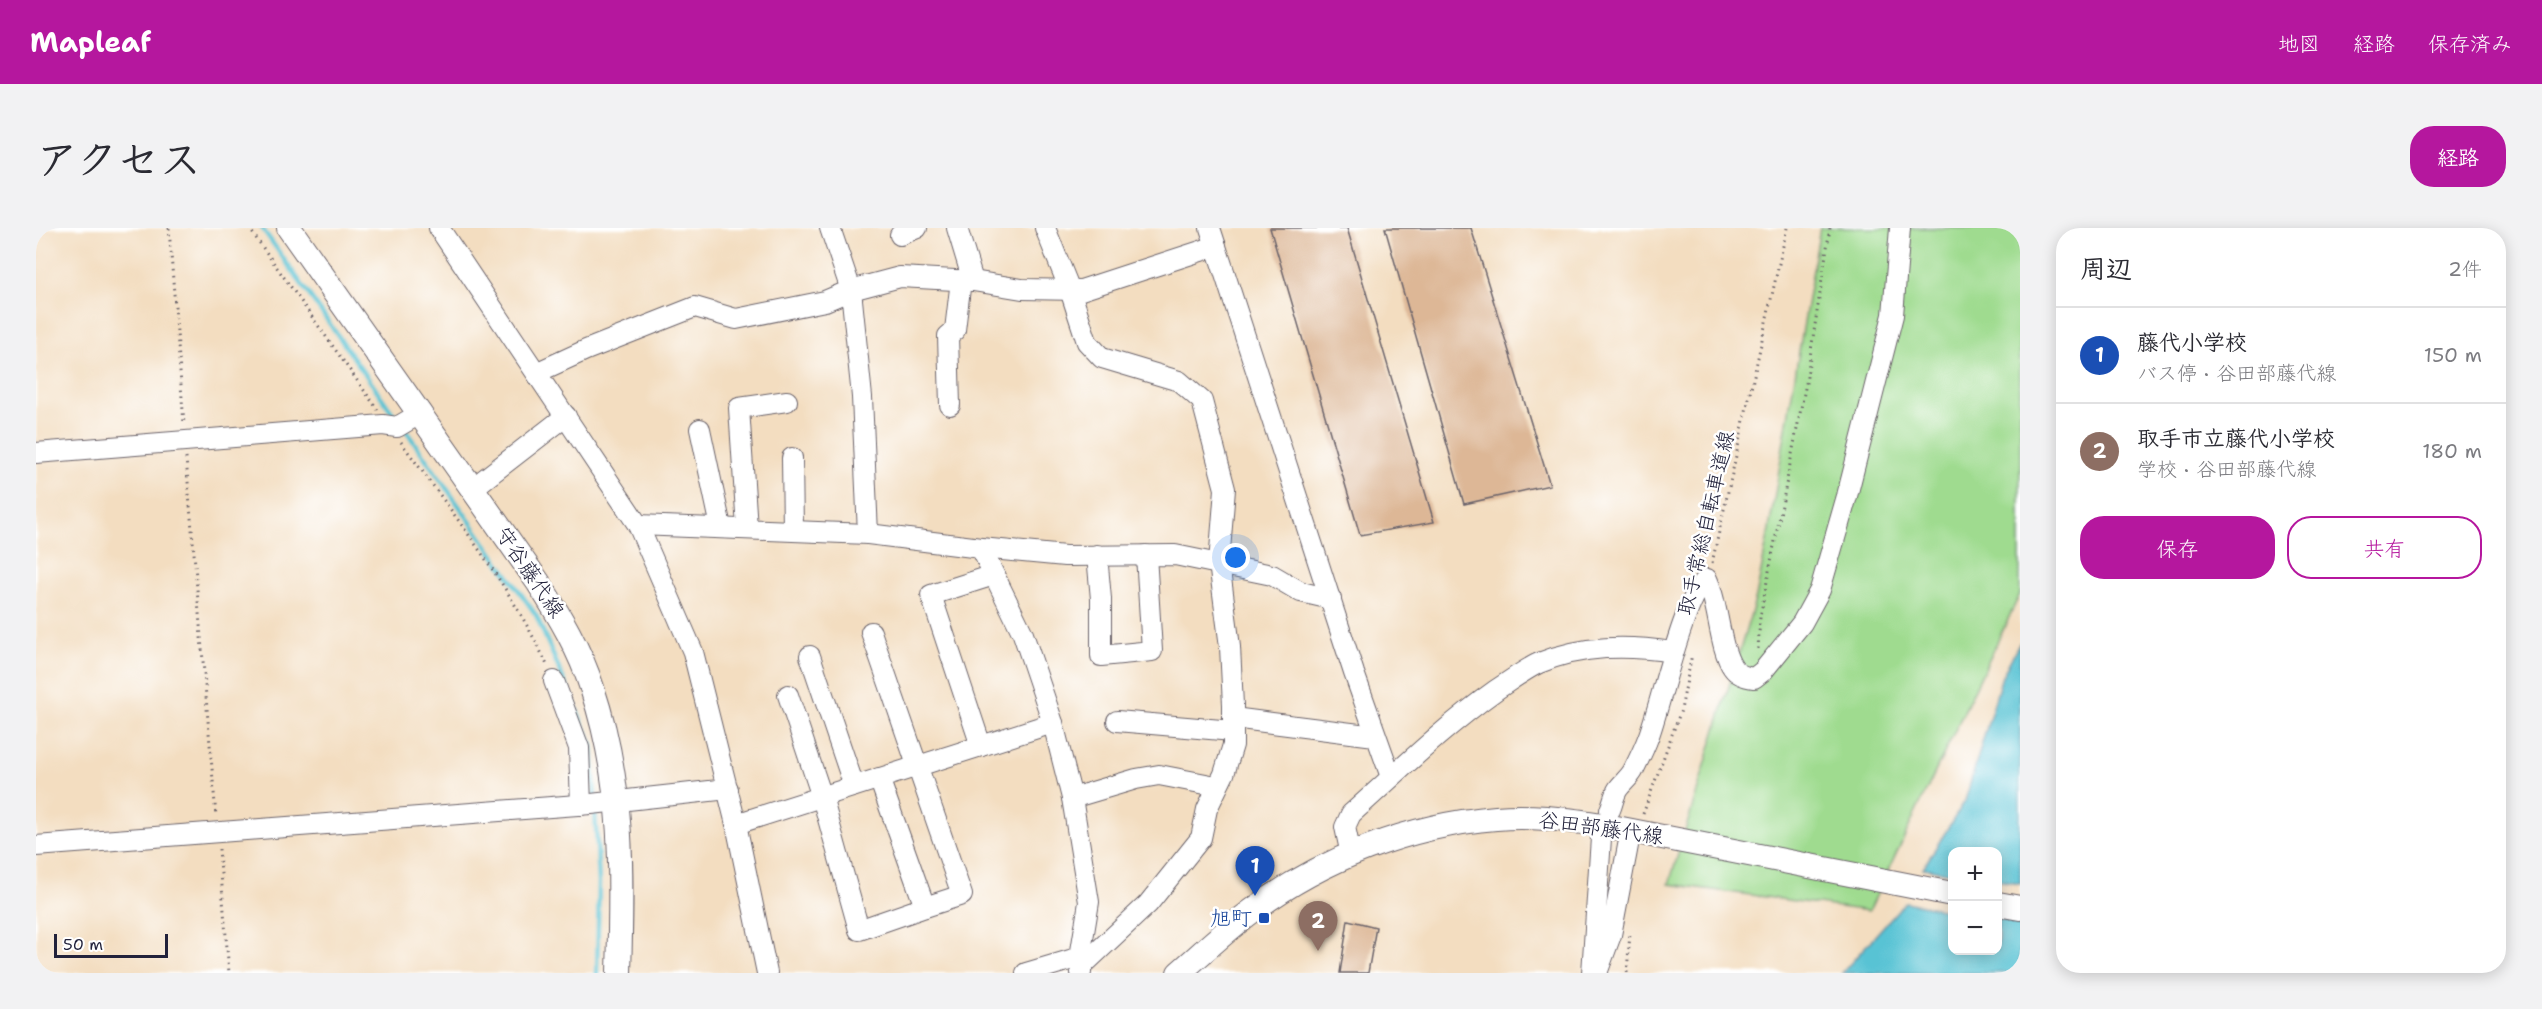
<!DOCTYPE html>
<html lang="ja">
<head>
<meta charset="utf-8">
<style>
	:root { --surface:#fff; --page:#f2f2f3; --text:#2b2b33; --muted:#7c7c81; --line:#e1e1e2; --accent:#b5179e }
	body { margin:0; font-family:"Shantell Sans","Klee One",sans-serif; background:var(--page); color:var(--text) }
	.controls { position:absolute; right:18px; bottom:18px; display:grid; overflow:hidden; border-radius:12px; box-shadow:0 3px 15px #0003 }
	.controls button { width:54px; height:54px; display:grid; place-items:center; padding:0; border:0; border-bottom:2px solid var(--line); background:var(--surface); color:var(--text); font:30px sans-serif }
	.scale { position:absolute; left:18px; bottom:15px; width:114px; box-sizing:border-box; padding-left:6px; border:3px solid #22223b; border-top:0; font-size:16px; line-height:21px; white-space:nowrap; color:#22223b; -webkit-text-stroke:4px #fff; paint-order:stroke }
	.you { position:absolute; left:1200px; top:330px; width:21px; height:21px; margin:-15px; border:4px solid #fff; border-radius:50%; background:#1a73e8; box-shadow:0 0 0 9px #1a73e833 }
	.badge { display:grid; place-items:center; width:39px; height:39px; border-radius:50%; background:var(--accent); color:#fff; font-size:20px; font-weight:700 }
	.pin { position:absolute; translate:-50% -50px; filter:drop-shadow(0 2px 3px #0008) }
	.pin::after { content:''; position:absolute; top:32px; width:21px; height:18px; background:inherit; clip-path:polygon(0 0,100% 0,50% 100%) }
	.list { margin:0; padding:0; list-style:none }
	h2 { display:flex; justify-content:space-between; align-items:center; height:78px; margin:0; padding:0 24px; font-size:26px }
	h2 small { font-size:20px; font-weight:400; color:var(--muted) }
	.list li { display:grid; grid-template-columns:39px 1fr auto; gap:18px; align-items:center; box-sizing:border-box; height:96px; padding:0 24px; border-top:2px solid var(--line) }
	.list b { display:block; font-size:22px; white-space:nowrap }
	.list p { margin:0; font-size:20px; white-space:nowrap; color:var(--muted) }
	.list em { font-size:20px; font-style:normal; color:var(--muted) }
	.actions { display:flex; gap:12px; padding:18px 24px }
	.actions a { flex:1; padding:14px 0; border:2px solid var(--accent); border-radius:24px; text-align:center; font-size:21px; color:var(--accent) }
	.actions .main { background:var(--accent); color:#fff }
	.map { position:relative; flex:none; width:1984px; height:745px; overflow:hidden; border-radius:24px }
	header { display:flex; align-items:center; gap:36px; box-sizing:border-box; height:84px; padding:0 30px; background:var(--accent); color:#fff }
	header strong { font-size:28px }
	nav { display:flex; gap:33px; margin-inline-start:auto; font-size:21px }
	.intro { display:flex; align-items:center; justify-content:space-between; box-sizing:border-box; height:144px; padding:0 36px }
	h1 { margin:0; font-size:42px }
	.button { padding:15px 27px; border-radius:24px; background:var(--accent); color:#fff; font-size:21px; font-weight:700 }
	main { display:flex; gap:36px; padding:0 36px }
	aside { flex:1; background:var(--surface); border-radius:24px; box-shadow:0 3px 15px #0003 }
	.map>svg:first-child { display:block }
	.green { fill:#9fdb8f; stroke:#607e65; stroke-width:1.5 }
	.water { fill:#58c3d4; stroke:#3d7288; stroke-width:1.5 }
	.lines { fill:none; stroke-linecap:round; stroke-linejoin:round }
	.stream { stroke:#58c3d4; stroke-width:4.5 }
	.building { fill:#ddb796 }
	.minor-casing { stroke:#6b636a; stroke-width:22 }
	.major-casing { stroke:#6b636a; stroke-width:26 }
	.path { stroke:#6b636a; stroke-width:3; stroke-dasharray:1.5 4.5; stroke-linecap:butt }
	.minor { stroke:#fff; stroke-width:20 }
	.major { stroke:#fff; stroke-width:24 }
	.transit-dot { fill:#1a4fb4; stroke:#fff; stroke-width:2 }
	.labels { text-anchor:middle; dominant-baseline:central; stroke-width:5; stroke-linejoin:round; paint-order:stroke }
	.street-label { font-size:21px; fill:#22223b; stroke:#fff }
	.transit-label { font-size:21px; fill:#164399; stroke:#fff; text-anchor:end }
</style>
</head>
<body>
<header>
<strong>Mapleaf</strong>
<nav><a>地図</a><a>経路</a><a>保存済み</a></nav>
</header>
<div class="intro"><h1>アクセス</h1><a class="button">経路</a></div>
<main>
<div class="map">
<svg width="1984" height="745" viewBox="0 0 1984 745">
	<rect width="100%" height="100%" fill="#fff"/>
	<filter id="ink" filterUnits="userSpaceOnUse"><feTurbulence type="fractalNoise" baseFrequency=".0167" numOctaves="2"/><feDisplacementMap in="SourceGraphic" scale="12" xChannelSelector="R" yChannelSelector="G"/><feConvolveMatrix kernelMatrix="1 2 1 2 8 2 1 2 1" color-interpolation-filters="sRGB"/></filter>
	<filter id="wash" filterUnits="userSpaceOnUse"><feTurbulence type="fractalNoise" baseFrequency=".008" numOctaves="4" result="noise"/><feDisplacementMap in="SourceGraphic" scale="24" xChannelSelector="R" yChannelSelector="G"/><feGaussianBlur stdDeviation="1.35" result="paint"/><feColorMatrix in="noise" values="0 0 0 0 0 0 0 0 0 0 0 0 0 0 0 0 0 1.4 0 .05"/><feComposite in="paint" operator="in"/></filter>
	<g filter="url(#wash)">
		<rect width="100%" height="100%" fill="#f3ddc0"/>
		<polygon class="green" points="1784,0 1984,0 1984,366 1833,683 1633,656 1720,369 1731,313"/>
		<g class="water">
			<polygon points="1984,414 1984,656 1962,652 1962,624 1916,624 1916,645 1887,640 1929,573 1966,448"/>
			<polygon points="1869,674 1916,683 1916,722 1962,722 1962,691 1984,695 1984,745 1806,745"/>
		</g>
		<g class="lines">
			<g class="stream">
				<polyline points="226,0 363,194"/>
				<polyline points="368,200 500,387 556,518 559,571"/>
				<polyline points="559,582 563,654 561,745"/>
			</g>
		</g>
		<g id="blocks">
			<g class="building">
				<polygon points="1234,0 1311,0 1398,294 1324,307"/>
				<polygon points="1349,0 1435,0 1514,257 1428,276"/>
				<polygon points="1312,692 1340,699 1332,745 1304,745"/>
			</g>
		</g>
	</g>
	<g filter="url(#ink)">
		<use href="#blocks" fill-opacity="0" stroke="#6b636a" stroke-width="1.5"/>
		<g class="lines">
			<g class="minor-casing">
				<g id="minor">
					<polyline points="403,0 602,297 657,424 700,596 731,745"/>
					<polyline points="794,0 815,62 826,169 832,306"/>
					<polyline points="921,0 937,53"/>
					<polyline points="1009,0 1034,62 1051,114 1066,130 1143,153 1166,173 1189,261 1183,335 1194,419 1197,477 1197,517 1188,546 1171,581 1165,610 1112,676 1045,739"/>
					<polyline points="1174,0 1318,445 1355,549"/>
					<polyline points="864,7 881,0"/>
					<polyline points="502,144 550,122 659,79 700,91 789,73 815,62 864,49 937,53 986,61 1045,62 1180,18"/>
					<polyline points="914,177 912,108 919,102 925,52"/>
					<polyline points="664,201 685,299"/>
					<polyline points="0,225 347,197 361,199 385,185"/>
					<polyline points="756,230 757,302"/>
					<polyline points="437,260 530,188"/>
					<polyline points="602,297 832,306 945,320 1029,328 1139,327 1236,347 1265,364 1295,371"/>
					<polyline points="711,300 703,180 751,173"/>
					<polyline points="945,320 987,406 1017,495 1036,570 1053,674 1044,729 1045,745"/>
					<polyline points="1061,327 1065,371 1065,428 1116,423 1110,327"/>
					<polyline points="835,404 926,667 889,679 843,550"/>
					<polyline points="774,428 818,558"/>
					<polyline points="518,453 543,520 545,577"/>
					<polyline points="752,467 786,569 823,702 889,679"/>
					<polyline points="1197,490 1339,508"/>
					<polyline points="1081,493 1197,503"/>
					<polyline points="945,518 895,367 958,347"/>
					<polyline points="1036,570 1100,551 1123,547 1180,558"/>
					<path d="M1574,582C1577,575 1578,567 1582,561C1586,555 1593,550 1597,543C1602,533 1608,521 1612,510C1625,477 1647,369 1671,351C1683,376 1683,420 1697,440C1702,447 1709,449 1718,450L1727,443L1766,395L1784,362L1811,268L1857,87L1864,0"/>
					<polyline points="700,596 1017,495"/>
					<polyline points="0,618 555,576 692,561"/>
					<path d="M1315,627L1309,599L1315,586C1362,544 1408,499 1460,462C1474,453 1488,442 1503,435C1547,417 1591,417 1637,424"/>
					<polyline points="990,745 1044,729"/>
					<polyline points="1556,745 1565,610"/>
					<polyline points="1561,745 1575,707 1595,602"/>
				</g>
			</g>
			<g class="major-casing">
				<g id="major">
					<path d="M253,0L502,354C523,387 544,422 556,460C588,556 586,645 583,745"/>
					<polyline points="1962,676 1984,680"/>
					<path d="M1143,745C1167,724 1190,702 1216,683C1285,631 1374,597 1460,590C1494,587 1527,591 1560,596L1916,666"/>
				</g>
			</g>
			<g class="path">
				<polyline points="133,0 148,196"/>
				<polyline points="213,0 342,182"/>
				<path d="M365,214C417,286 475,358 512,439"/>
				<polyline points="150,230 180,588"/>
				<polyline points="1676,335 1751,0"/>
				<polyline points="1722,421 1724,389 1770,155 1794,0"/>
				<polyline points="1607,586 1645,482 1656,426"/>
				<polyline points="183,621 193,745"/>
				<polyline points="1591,745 1594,705"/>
			</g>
			<use href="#minor" class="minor"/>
			<use href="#major" class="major"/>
		</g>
	</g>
	<rect class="transit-dot" x="1222" y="684" width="12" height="12" rx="3"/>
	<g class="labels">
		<g class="street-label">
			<text transform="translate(1670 295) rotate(-77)">取手常総自転車道線</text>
			<text transform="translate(494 344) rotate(56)">守谷藤代線</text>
			<text transform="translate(1565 600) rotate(8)">谷田部藤代線</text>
		</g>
		<g class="transit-label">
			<text x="1216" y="690">旭町</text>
		</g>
	</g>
</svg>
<div class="controls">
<button>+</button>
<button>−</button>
</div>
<div class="scale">50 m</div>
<div class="you"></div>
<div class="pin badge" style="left:1219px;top:668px;background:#1a4fb4">1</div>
<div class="pin badge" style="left:1282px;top:723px;background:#8d6e63">2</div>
</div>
<aside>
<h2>周辺<small>2件</small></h2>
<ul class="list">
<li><span class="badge" style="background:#1a4fb4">1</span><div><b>藤代小学校</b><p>バス停 · 谷田部藤代線</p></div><em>150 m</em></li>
<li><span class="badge" style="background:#8d6e63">2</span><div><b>取手市立藤代小学校</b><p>学校 · 谷田部藤代線</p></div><em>180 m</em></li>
</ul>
<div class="actions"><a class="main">保存</a><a>共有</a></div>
</aside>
</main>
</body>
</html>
